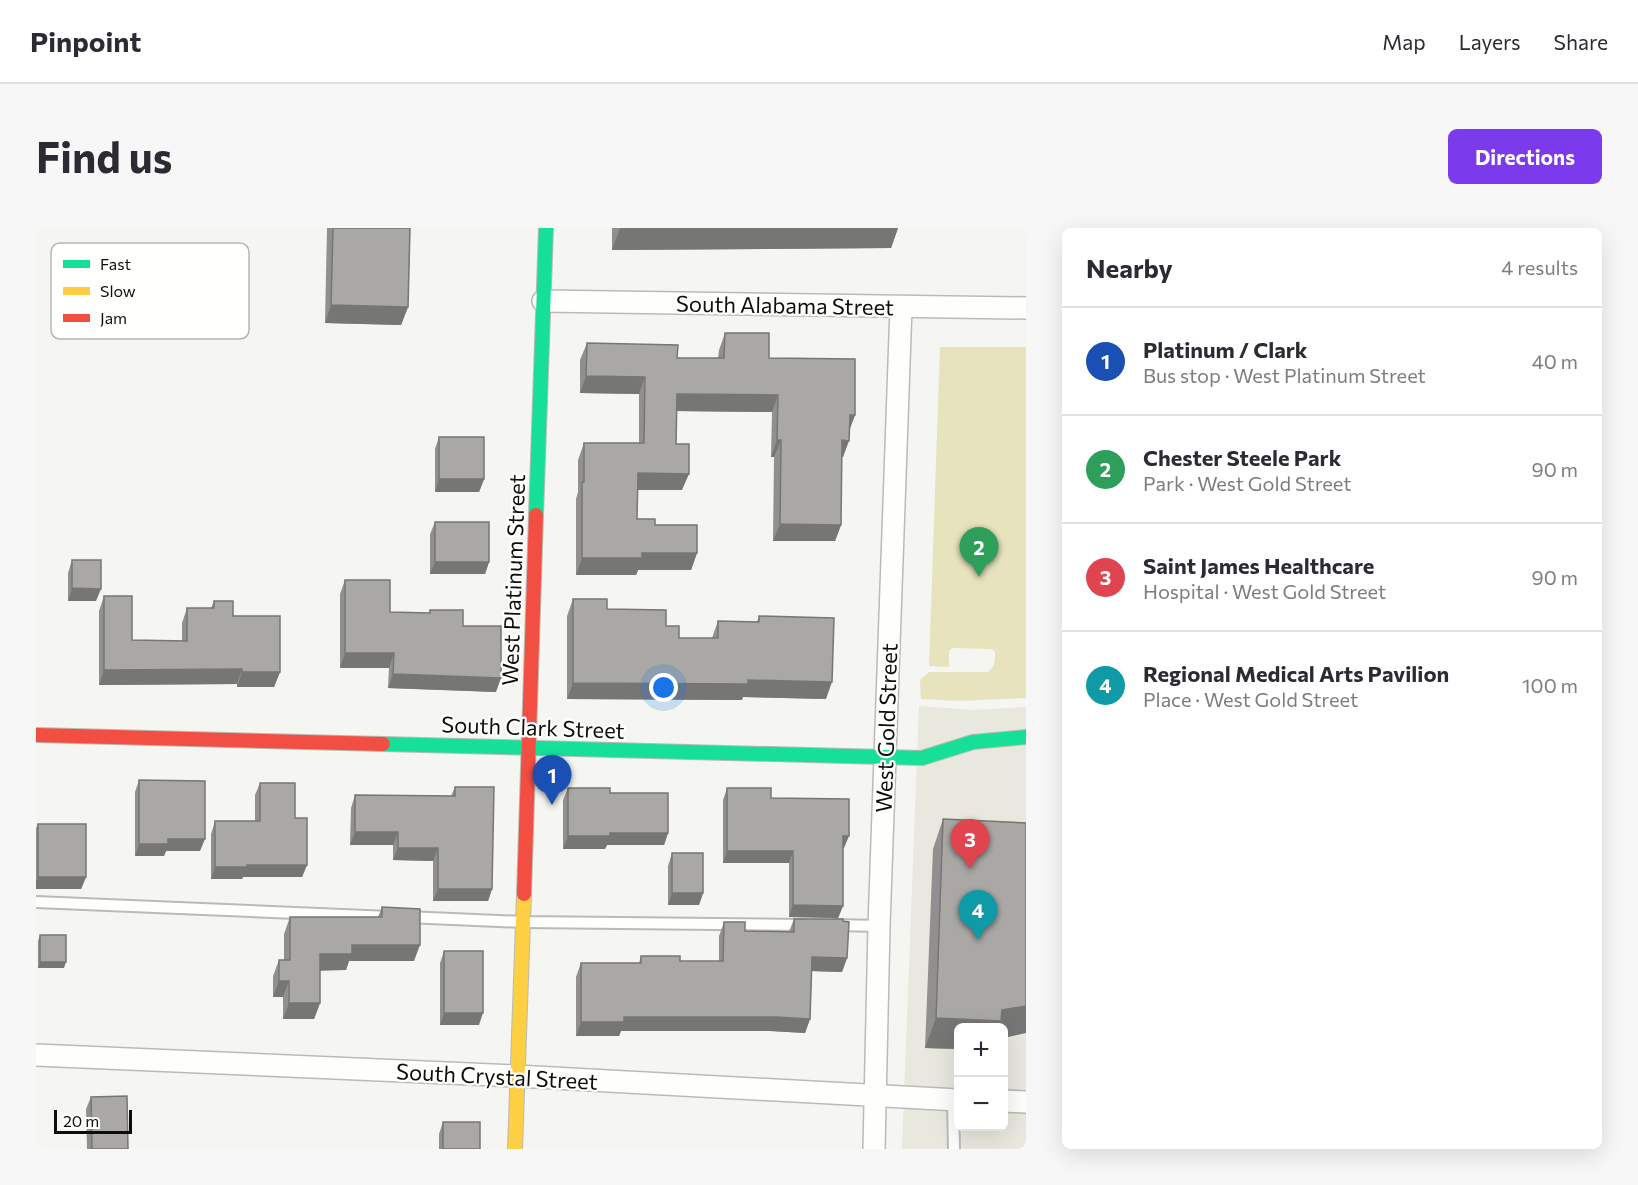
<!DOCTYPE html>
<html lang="en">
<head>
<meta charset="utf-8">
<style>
	:root { --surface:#fff; --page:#f7f7f7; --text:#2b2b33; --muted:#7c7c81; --line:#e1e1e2; --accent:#7c3aed }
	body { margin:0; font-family:Commissioner,sans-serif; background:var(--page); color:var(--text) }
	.controls { position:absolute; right:18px; bottom:18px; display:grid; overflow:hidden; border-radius:9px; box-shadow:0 6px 24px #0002 }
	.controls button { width:54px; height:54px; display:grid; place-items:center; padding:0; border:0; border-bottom:2px solid var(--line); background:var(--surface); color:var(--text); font:30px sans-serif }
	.scale { position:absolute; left:18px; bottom:15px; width:78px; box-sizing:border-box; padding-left:6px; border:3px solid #0d0d0a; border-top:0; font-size:16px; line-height:21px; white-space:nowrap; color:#0d0d0a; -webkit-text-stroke:4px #fffffe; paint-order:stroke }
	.you { position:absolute; left:628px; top:460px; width:21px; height:21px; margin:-15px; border:4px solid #fff; border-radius:50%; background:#1a73e8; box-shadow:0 0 0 9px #1a73e833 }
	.badge { display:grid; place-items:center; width:39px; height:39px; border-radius:50%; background:var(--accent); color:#fff; font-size:20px; font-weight:700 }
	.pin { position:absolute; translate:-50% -50px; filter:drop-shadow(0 2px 3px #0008) }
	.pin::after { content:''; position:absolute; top:32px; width:21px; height:18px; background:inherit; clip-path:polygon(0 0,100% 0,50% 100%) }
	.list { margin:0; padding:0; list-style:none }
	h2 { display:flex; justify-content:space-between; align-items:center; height:78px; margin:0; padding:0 24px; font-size:26px }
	h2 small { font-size:20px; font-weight:400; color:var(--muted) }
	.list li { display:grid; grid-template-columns:39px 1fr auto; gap:18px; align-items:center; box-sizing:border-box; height:108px; padding:0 24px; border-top:2px solid var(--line) }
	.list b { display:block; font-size:22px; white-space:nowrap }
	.list p { margin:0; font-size:20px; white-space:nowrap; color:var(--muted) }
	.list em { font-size:20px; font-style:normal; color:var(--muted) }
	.map { position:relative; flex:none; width:990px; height:921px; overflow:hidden; border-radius:9px }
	header { display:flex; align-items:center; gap:36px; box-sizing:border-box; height:84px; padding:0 30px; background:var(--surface); border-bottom:2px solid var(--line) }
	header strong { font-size:28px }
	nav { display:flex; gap:33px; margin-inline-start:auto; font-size:21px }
	.intro { display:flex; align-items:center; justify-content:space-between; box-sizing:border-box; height:144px; padding:0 36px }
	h1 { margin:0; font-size:42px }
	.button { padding:15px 27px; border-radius:9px; background:var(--accent); color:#fff; font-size:21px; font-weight:700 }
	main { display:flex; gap:36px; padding:0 36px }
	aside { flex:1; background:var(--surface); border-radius:9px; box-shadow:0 6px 24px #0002 }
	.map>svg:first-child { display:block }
	.built { fill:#e9e8de; fill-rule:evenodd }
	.green { fill:#e7e3bd }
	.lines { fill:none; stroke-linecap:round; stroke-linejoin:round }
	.lane-casing { stroke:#babab7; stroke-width:14 }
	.street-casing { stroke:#babab7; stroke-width:24 }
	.fast-casing { stroke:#babab7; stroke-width:16 }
	.slow-casing { stroke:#babab7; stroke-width:16 }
	.jam-casing { stroke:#babab7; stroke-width:16 }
	.lane { stroke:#fefefd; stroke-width:10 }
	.street { stroke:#fefefd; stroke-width:21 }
	.fast { stroke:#16e098; stroke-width:14 }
	.slow { stroke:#ffcf43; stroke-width:14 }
	.jam { stroke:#f24e42; stroke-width:14 }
	.wall { fill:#91908e }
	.shaded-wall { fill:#767674 }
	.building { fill:#a9a8a5; stroke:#767674; stroke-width:1.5 }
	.labels { text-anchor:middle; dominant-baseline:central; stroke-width:4.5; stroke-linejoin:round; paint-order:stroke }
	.street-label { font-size:22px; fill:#0d0d0a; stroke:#fffffe }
	.key { fill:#fffffe; stroke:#b6b6b5; stroke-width:1.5 }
	.key-label { font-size:16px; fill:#0d0d0a }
</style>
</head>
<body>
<header>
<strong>Pinpoint</strong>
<nav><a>Map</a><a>Layers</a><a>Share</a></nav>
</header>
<div class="intro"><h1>Find us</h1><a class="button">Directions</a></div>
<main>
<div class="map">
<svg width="990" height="921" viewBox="0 0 990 921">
	<rect width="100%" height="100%" fill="#f5f5f1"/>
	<path class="built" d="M883,478L936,482L990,479V921H866ZM922,800H968V898H922Z"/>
	<path class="green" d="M904,119H990V470L924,473L885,471L884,452L893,444H952C959,439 959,433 959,424L956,421L917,420L913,423V439L893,438Z"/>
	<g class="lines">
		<g class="lane-casing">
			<g id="lane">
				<polyline points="0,674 354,689"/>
				<polyline points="370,689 487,694 768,697"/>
				<polyline points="799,697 843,698"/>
				<polyline points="917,872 918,921"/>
			</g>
		</g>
		<g class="street-casing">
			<g id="street">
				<polyline points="507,73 990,80"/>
				<polyline points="0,827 481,848 922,872"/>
				<polyline points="968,873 990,874"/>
				<polyline points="838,921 843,698 865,79"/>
			</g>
		</g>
		<g class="fast-casing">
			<g id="fast">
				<polyline points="500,287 510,0"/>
				<polyline points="347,516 886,530 937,514 990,509"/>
			</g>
		</g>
		<g class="slow-casing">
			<polyline id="slow" points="479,921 488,666"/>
		</g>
		<g class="jam-casing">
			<g id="jam">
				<polyline points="0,507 347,516"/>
				<polyline points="488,666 500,287"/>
			</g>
		</g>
		<use href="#lane" class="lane"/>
		<use href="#street" class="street"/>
		<use href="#fast" class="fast"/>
		<use href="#slow" class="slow"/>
		<use href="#jam" class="jam"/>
	</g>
	<g class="wall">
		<polygon points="291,0 374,0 372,79 365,97 289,95"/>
		<polygon points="576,0 862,0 855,20 576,22"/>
		<polygon points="689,105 733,130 819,187 814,201 807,229 806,229 805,297 799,313 737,313 738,229 735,229 736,184 641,183 640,216 646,262 601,262 601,291 619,297 661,325 655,342 602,342 600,347 540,347 540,271 542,264 542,232 548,215 603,215 603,166 544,165 544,132 551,115 641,130 682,130 683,122"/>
		<polygon points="403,209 448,251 443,264 399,264 399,221"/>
		<polygon points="399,294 453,334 449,346 394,346 394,306"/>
		<polygon points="36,332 60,373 32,373 32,345"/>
		<polygon points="309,352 354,384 393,385 394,382 427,398 460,464 352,460 353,440 304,440 304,366"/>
		<polygon points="68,368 96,412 146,413 146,395 151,380 175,380 178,373 197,388 244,444 238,459 201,459 201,456 63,457 63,383"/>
		<polygon points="537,371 630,398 643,410 676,410 682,393 721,394 723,388 790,471 707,469 706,472 531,471 531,388"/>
		<polygon points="103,552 164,623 130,623 128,628 99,628 99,564"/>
		<polygon points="224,555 259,590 271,637 266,649 207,649 206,651 175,651 175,606 179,593 219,593 219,567"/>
		<polygon points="419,559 456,661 452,673 397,673 397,633 357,632 357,617 314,617 315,580 319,567 415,568"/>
		<polygon points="532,560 574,565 632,605 628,617 571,617 569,621 527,621 527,572"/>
		<polygon points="691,560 735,570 808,620 807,620 807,678 802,690 753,689 753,635 687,635 687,572"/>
		<polygon points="907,591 922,800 922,821 889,820 897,621"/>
		<polygon points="2,596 50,649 45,661 0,661 0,600"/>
		<polygon points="636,625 667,665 663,677 632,677 632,638"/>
		<polygon points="346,679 378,733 313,733 310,742 284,742 284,775 278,791 247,791 247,769 237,769 237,748 243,732 248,732 248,706 254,689 342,689"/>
		<polygon points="758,691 811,730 806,744 776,743 774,791 769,805 734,803 585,803 583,808 540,808 540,749 545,735 603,735 605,728 644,733 683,733 683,708 688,694 709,703 753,704"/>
		<polygon points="4,707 28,740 2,740 2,713"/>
		<polygon points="408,723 443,797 404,797 404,735"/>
		<polygon points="55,869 92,921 51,921 50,881"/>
		<polygon points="407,894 444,921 403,921 403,906"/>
	</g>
	<g class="shaded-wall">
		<polygon points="584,0 862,0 855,20 576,22"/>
		<polygon points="295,77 372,79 365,97 289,95"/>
		<polygon points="550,148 609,149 603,166 544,165"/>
		<polygon points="641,166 742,167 736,184 635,183"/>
		<polygon points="814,187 819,187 812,204"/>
		<polygon points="741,212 745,212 738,229 735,229"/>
		<polygon points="806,212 813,213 807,229 800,229"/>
		<polygon points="602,245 653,246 646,262 596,262"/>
		<polygon points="403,251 448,251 443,264 399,264"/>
		<polygon points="744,296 805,297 799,313 737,313"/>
		<polygon points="606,325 661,325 655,342 602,342 600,347 540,347 546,330"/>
		<polygon points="399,334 453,334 449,346 394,346"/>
		<polygon points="36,360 65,361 60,373 32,373"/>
		<polygon points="309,425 358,425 353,440 304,440"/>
		<polygon points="206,441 201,456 63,457 68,442"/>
		<polygon points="206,444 244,444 238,459 201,459"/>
		<polygon points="357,446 465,450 460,464 352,460"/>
		<polygon points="712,452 796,454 790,471 707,469 706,472 531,471 537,455"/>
		<polygon points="319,604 362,604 357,617 314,617"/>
		<polygon points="574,605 632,605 628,617 571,617 569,621 527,621 532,608"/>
		<polygon points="807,608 813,608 808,620 802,620"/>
		<polygon points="132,611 169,611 164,623 130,623 128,628 99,628 103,616"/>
		<polygon points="362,620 402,620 397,633 357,632"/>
		<polygon points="691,623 757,623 753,635 687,635"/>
		<polygon points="211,637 271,637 266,649 207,649 206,651 175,651 179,639"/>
		<polygon points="2,649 50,649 45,661 0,661 0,653"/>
		<polygon points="402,661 456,661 452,673 397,673"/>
		<polygon points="636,665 667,665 663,677 632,677"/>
		<polygon points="757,677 807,678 802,690 753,689"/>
		<polygon points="316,717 384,717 378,733 313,733 310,742 278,743 284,726"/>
		<polygon points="776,729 811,730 806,744 771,743"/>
		<polygon points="4,734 30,734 28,740 2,740"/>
		<polygon points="243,753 253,753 247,769 237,769"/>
		<polygon points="253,775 284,775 278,791 247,791"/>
		<polygon points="990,778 990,805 968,810 968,800 922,800 922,821 889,820 900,790 966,782"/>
		<polygon points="408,785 447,785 443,797 404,797"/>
		<polygon points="588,789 739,789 774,791 769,805 734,803 585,803 583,808 540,808 545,794"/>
	</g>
	<g class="building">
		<polygon points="297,0 374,0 372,79 295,77"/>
		<polygon points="689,105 733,105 733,130 819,131 819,187 814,187 813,213 806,212 805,297 744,296 745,212 741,212 742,167 641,166 640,216 653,216 653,246 602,245 601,291 619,291 619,297 661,297 661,325 606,325 606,330 546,330 546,254 548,254 548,215 608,215 609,149 550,148 551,115 642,117 641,130 688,130"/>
		<rect x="403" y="209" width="45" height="42"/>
		<rect x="399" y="294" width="54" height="40"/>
		<polygon points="36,332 65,332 65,361 36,360"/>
		<polygon points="309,352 354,352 354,384 394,385 394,382 427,382 427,398 465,398 465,450 357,446 358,425 309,425"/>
		<polygon points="68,368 96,368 96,412 151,413 151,380 178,380 178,373 197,373 197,388 244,388 244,444 206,444 206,441 68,442"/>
		<polygon points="537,371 571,371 571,381 630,382 630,398 643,398 643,410 682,410 682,393 723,394 723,388 798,390 796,454 712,452 712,456 537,455"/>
		<polygon points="103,552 169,553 169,611 132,611 132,616 103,616"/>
		<polygon points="224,555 259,555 259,590 271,590 271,637 211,637 211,639 179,639 179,593 224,593"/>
		<polygon points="419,559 458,559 456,661 402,661 402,620 362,620 362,604 319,604 319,567 419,568"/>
		<polygon points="532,560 574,560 574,565 632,565 632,605 574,605 574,608 532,608"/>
		<polygon points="691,560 735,560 735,570 813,571 813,608 807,608 807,678 757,677 757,623 691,623"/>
		<polygon points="907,591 990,595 990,778 966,782 965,793 900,790"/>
		<rect x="2" y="596" width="48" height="53"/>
		<rect x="636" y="625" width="31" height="40"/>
		<polygon points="346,679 384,681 384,717 316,717 316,726 284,726 284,775 253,775 253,753 243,753 243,732 254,732 254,689 346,689"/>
		<polygon points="758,691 807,691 807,693 813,694 811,730 776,729 774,791 739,789 588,789 588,794 545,794 545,735 605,735 605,728 644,728 644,733 687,733 688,694 709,694 709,703 758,704"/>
		<rect x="4" y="707" width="26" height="27"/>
		<rect x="408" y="723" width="39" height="62"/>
		<polygon points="91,868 92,921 56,921 55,869"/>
		<rect x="407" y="894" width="37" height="27"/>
	</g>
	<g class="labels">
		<g class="street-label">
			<text transform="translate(749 77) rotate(1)">South Alabama Street</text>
			<text transform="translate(477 352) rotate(-88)">West Platinum Street</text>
			<text transform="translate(497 499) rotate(2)">South Clark Street</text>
			<text transform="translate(850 500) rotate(-88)">West Gold Street</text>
			<text transform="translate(461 848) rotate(3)">South Crystal Street</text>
		</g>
	</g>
	<rect x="15" y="15" width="198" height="96" rx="9" class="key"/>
	<rect x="27" y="32" width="27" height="8" fill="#16e098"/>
	<rect x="27" y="59" width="27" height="8" fill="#ffcf43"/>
	<rect x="27" y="86" width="27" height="8" fill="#f24e42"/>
	<g class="key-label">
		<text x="64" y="42">Fast</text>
		<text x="64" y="69">Slow</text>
		<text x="64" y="96">Jam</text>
	</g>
</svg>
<div class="controls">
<button>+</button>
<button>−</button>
</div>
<div class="scale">20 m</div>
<div class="you"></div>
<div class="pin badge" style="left:516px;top:577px;background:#1a4fb4">1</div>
<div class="pin badge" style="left:943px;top:349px;background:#2e9e5b">2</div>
<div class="pin badge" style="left:934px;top:641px;background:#e0444e">3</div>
<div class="pin badge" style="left:942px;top:712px;background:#0f9aa8">4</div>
</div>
<aside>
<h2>Nearby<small>4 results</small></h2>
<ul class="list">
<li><span class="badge" style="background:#1a4fb4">1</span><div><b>Platinum / Clark</b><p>Bus stop · West Platinum Street</p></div><em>40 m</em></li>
<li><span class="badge" style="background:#2e9e5b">2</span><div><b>Chester Steele Park</b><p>Park · West Gold Street</p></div><em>90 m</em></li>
<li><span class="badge" style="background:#e0444e">3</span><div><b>Saint James Healthcare</b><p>Hospital · West Gold Street</p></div><em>90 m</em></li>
<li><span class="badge" style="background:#0f9aa8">4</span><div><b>Regional Medical Arts Pavilion</b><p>Place · West Gold Street</p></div><em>100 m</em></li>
</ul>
</aside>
</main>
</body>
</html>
